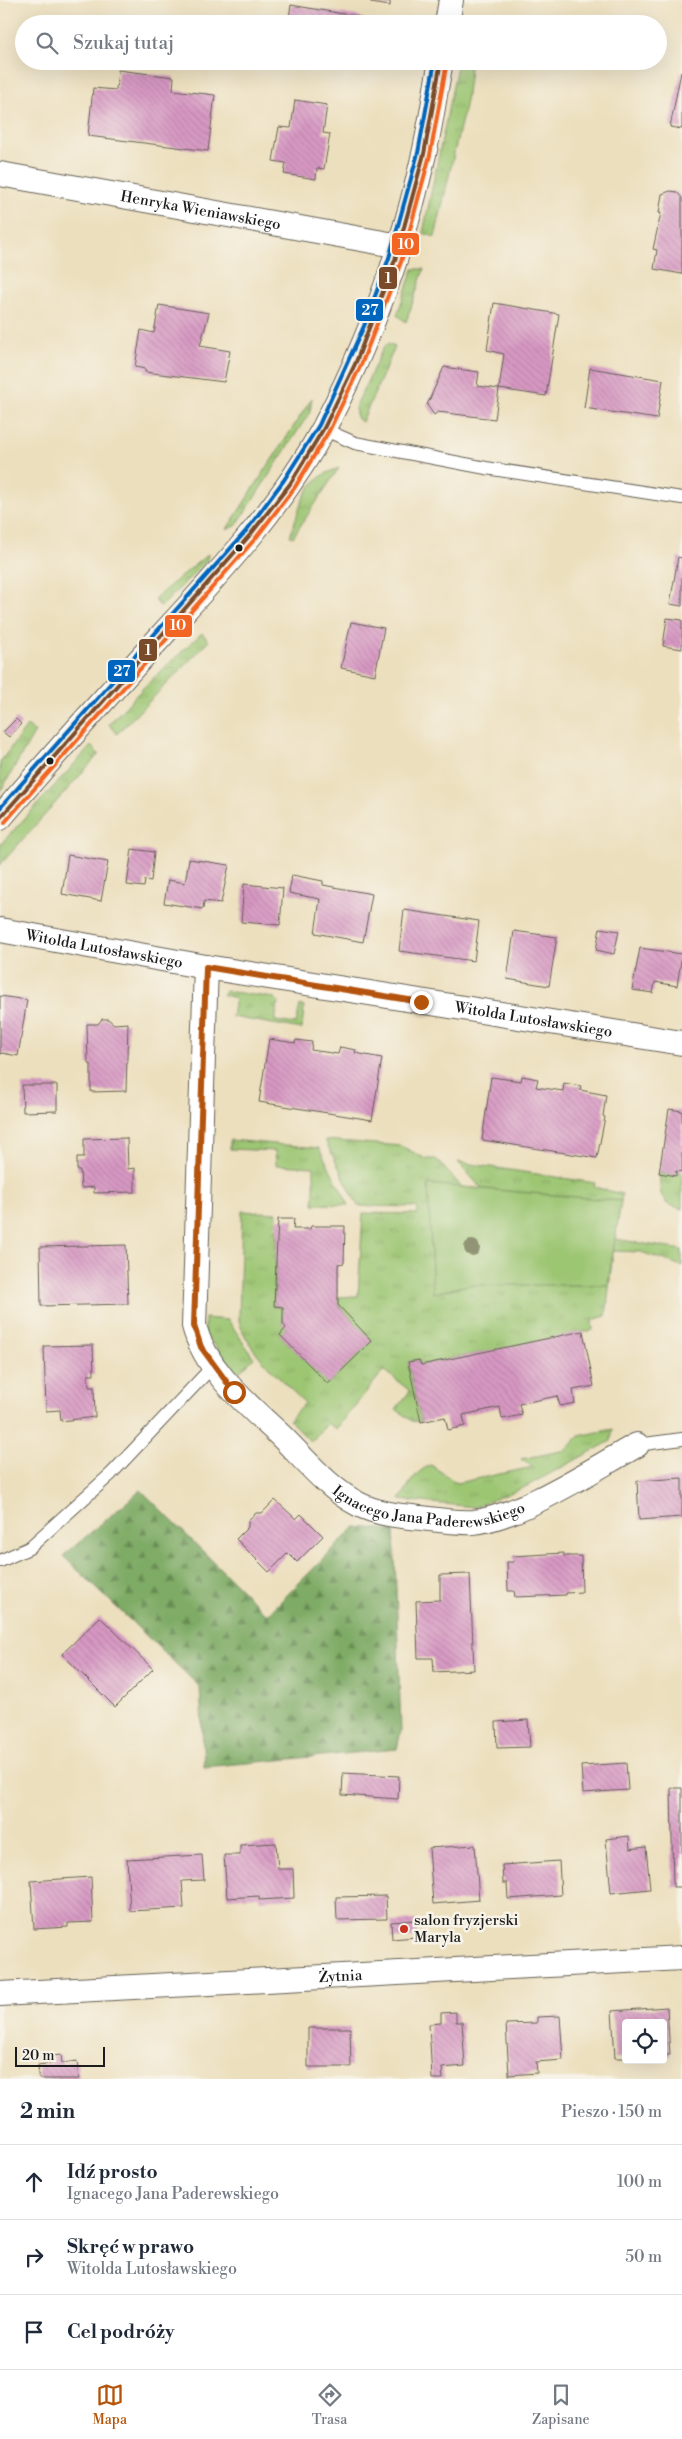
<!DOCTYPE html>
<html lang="pl">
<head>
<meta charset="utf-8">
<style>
	:root { --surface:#fff; --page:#f2f2f3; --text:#1f2937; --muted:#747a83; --line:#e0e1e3; --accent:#b45309 }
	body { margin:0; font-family:"Libre Bodoni",serif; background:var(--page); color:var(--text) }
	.controls { position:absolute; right:15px; bottom:15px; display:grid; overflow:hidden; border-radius:5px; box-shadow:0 5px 20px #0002 }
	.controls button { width:45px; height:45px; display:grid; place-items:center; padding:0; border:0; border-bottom:1px solid var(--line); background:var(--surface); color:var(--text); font:25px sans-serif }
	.scale { position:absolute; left:15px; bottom:12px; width:90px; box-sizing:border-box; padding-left:5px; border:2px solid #1c1c1c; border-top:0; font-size:14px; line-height:18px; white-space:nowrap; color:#1c1c1c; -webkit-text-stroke:4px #f7f3e8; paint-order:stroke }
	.stop { position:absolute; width:15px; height:15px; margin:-11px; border:4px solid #b45309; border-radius:50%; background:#fff }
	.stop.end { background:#b45309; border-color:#fff; box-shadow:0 1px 5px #0008 }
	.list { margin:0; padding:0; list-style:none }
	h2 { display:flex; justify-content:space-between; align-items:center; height:65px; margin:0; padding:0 20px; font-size:21px }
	h2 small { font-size:16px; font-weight:400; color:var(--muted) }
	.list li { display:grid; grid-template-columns:32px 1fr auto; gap:15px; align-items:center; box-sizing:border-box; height:75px; padding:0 20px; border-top:1px solid var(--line) }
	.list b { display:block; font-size:19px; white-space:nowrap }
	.list p { margin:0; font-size:16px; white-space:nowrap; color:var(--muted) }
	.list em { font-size:16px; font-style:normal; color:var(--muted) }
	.icon { flex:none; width:28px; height:28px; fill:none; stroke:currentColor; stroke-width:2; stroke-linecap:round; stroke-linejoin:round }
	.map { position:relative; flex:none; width:682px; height:2079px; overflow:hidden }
	.search { position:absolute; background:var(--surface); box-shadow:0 5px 20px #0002; left:15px; right:15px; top:15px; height:55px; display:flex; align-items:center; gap:12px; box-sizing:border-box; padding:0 18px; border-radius:28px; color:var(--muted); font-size:19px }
	.sheet { height:290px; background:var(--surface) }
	nav { display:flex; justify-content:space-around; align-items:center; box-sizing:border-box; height:70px; border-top:1px solid var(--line); background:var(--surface); font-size:14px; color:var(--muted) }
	nav a { display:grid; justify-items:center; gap:2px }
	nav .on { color:var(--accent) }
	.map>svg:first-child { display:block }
	.grass { fill:url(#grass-tufts); stroke:#5c7148 }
	.forest { fill:url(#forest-firs); stroke:#4d6440 }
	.green { fill:#9dc673; stroke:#5c7148 }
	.building { fill:url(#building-back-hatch) }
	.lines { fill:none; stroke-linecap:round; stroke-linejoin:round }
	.service-casing { stroke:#656054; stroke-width:14 }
	.minor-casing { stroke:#656054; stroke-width:26 }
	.service { stroke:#fff; stroke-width:12 }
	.minor { stroke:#fff; stroke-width:24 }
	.bus-1-casing { stroke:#f7f3e8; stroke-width:8 }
	.bus-2-casing { stroke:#f7f3e8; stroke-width:8 }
	.bus-3-casing { stroke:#f7f3e8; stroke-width:8 }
	.bus-1 { stroke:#7a4b2a; stroke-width:4 }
	.bus-2 { stroke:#f26522; stroke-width:4 }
	.bus-3 { stroke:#0065bd; stroke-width:4 }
	.tree { fill:#929575 }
	.route { stroke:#b45309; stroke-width:6 }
	.bus-dot { fill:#1c1c1c; stroke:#f7f3e8; stroke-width:2 }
	.poi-dot { fill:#c8321e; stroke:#f7f3e8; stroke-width:2 }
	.labels { text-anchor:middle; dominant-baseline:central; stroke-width:5; stroke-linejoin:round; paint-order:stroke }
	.street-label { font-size:15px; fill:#1c1c1c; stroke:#f7f3e8 }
	.poi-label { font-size:15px; fill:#1c1c1c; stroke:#f7f3e8; text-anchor:start }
	.line-badge { stroke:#f7f3e8; stroke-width:2 }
	.badge-label { font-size:14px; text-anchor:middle; font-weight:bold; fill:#fff }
</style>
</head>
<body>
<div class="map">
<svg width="682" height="2079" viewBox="0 0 682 2079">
	<defs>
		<pattern id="grass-tufts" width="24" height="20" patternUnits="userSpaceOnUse" patternTransform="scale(1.25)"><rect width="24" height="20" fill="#9dc673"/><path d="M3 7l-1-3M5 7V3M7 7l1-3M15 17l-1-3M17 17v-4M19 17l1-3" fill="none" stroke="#87aa63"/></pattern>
		<pattern id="forest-firs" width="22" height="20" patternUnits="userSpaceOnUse" patternTransform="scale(1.25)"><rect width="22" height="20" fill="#7eab65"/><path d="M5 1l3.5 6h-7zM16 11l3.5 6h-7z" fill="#668a52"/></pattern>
		<pattern id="building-back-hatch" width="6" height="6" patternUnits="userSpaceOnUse" patternTransform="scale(1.25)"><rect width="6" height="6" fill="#d798c3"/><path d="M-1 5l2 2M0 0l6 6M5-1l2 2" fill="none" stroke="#b882a7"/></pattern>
	</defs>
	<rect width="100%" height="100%" fill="#f7f3e8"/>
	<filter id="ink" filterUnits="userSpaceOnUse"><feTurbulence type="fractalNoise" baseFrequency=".02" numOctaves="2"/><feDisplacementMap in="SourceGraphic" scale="10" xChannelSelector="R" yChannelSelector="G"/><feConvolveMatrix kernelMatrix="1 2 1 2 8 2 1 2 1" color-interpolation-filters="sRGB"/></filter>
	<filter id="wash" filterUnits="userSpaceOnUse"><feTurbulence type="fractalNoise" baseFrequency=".0096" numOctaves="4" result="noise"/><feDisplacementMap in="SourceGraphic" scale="20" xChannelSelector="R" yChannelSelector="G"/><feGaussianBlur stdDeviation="1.12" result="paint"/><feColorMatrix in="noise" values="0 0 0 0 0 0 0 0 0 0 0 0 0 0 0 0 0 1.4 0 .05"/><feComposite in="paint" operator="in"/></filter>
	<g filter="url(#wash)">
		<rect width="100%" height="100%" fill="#ecdfbd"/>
		<g class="grass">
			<polygon points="458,61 471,61 466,101 435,237 423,233"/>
			<polygon points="413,269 424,269 406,322 397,315"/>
			<polygon points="388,344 395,347 362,422 357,418 355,408 384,346"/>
			<polygon points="312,398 310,412 236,526 227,529"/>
			<path d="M339,468L293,537L290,536C302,503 303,480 339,468Z"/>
			<polygon points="208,554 207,560 161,607 154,599"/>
			<polygon points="202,633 209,641 117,734 109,724 144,687"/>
			<polygon points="27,726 35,732 0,792 0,762"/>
			<polygon points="91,746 99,754 0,865 0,845"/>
			<polygon points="225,991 275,998 278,1002 275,1021 296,1024 300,1005 304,1007 302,1029 232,1017 235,998 223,995"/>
			<polygon points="230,1140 319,1148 349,1205 314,1204 314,1167 276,1165 275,1151 230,1149"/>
			<path d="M325,1140L401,1146L426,1159H436L462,1187L482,1189L458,1162L595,1183L594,1187L622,1194L615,1239L682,1250V1266L641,1252L613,1251L606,1316L592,1320L593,1330L421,1365L419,1360L408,1362L421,1422L412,1421L396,1409L410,1391L384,1370L336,1429L327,1423L311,1442L289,1420L305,1403C284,1382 245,1349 239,1320L242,1211L277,1213L274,1306L283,1307V1324L286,1328L280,1335L328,1384L372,1341L338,1305V1297L358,1296L363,1213L417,1214V1207L358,1206Z"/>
			<polygon points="676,1171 682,1172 682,1209 667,1204 661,1194 659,1173 675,1176"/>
			<polygon points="205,1318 228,1320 254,1358 238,1373 205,1334"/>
			<path d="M613,1429L611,1441L525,1487L475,1507L400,1500C408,1486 415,1471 431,1465L457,1483L533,1467L521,1459L566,1450L579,1436Z"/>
		</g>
		<polygon class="forest" points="141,1490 267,1615 355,1527 394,1530 401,1731 397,1749 204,1767 200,1687 63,1556"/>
		<polygon class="green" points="428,1184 621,1201 608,1285 468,1285 433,1293"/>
		<g id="blocks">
			<g class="building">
				<polygon points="372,0 390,0 390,6 371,3"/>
				<polygon points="291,5 361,17 360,24 288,24"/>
				<polygon points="118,70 174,77 173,90 215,95 208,151 88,136 93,88 116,90"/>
				<polygon points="681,72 682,72 682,129 670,127"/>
				<polygon points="295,100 327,105 323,133 330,134 324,169 317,168 316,179 284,174 286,163 273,161 279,127 291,128"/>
				<polygon points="670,191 677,192 682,198 682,274 654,269 657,250 653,249 661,213 659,213 662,194"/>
				<polygon points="494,303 559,314 546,396 499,389 504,354 487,350"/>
				<polygon points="159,305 209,313 200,346 230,351 224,382 145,372 145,369 135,367 141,330 154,333"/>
				<polygon points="444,367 479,372 477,386 499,389 495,419 438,412 434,415 427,405"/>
				<polygon points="590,368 663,380 657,419 584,408"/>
				<polygon points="678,557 682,558 682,606 670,604"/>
				<polygon points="667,618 682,620 682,649 663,646"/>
				<polygon points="351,622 384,628 375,675 341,668"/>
				<polygon points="16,719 21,724 9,737 3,732"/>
				<polygon points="132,849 154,852 151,881 145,880 144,887 127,885"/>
				<polygon points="68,855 108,862 101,901 62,894"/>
				<polygon points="189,859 229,865 221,903 204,901 203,909 164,903 168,880 185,883"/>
				<polygon points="292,875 323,881 323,885 372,894 363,942 315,933 320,899 289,893"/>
				<polygon points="244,884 283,888 280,925 241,922"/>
				<polygon points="404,910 479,921 474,961 399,951"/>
				<polygon points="600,928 619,931 614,954 596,950"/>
				<polygon points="514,931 557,937 549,986 507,979"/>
				<polygon points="640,948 682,954 677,986 655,982 653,993 632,990"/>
				<polygon points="0,996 27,1000 18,1056 2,1053 0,1055"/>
				<polygon points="102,1019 108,1019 114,1024 128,1023 126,1091 91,1092 91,1064 88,1064 87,1024 98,1024"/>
				<polygon points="269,1039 295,1043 296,1040 312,1042 311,1050 338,1054 340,1047 356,1050 355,1053 382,1058 372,1120 259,1102"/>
				<polygon points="522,1076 538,1079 536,1087 563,1091 564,1083 581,1086 580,1090 606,1095 603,1116 605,1117 597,1158 482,1140 491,1077 521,1081"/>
				<polygon points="22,1085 57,1085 57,1111 23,1112"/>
				<polygon points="669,1109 682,1111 682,1172 676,1171 676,1176 659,1173"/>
				<polygon points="127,1138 128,1169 135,1168 135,1192 94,1193 94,1187 81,1188 80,1170 77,1170 77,1157 84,1157 84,1139"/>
				<polygon points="278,1219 294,1219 293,1229 310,1229 311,1226 345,1226 344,1263 338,1264 338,1305 372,1341 328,1384 280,1335 286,1328 283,1324 283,1307 274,1306"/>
				<polygon points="126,1245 128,1304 41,1306 40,1247"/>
				<polygon points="583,1331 594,1386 573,1390 575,1403 560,1406 557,1396 519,1404 522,1415 502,1419 500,1407 463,1415 465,1426 448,1430 445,1417 421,1422 408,1362 419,1360 421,1365"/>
				<polygon points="93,1345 94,1375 88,1375 89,1387 94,1387 95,1417 61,1421 60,1410 46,1411 44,1346"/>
				<polygon points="682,1478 682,1517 639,1520 637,1481"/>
				<polygon points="275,1500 296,1519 301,1514 323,1536 297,1562 288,1553 269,1572 236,1539 248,1527 248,1520 256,1513 262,1513"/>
				<polygon points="564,1553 564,1556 581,1556 582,1592 566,1593 566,1595 515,1597 514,1591 508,1591 507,1562 514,1562 513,1556"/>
				<polygon points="470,1574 474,1670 434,1672 433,1658 418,1658 416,1601 440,1600 440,1575"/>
				<polygon points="100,1617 153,1669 115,1707 62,1654"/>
				<polygon points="528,1720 530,1747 497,1748 496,1722"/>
				<polygon points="626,1763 628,1790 583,1793 581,1766"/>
				<polygon points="343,1773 399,1776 398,1799 342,1795"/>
				<polygon points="671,1788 682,1788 682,1887 673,1887"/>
				<polygon points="629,1836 630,1849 646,1847 650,1889 611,1893 606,1839"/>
				<polygon points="276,1843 278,1869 293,1869 294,1898 259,1900 259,1896 227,1898 224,1855 240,1855 240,1845"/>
				<polygon points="475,1845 479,1900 433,1904 429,1848"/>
				<polygon points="202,1855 204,1880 182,1881 184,1908 130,1911 127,1859"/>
				<polygon points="559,1861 561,1895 508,1899 507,1883 503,1883 502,1865"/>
				<polygon points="91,1877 93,1922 68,1923 68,1927 34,1929 31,1881"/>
				<polygon points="386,1896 387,1919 337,1920 336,1897"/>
				<polygon points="416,1920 416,1937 392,1939 391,1922"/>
				<polygon points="667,2007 670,2055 663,2055 663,2023 626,2023 626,2058 615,2058 612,2011"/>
				<polygon points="456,2012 456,2022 462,2022 465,2066 442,2068 443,2079 432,2079 429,2024 441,2023 441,2013"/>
				<polygon points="560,2016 563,2060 536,2062 537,2073 509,2075 506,2024 537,2023 537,2017"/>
				<polygon points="308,2028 350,2028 351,2067 308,2067"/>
				<polygon points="61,2055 62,2063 77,2061 79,2079 39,2079 38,2065 53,2063 52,2056"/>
			</g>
		</g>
	</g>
	<g filter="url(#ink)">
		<use href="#blocks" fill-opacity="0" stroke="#656054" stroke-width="1"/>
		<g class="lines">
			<g class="service-casing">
				<g id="service">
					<polyline points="323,429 355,443 486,468 682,498"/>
					<polyline points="637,1445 682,1439"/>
					<polyline points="0,1561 29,1548 111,1474 213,1366"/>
				</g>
			</g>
			<g class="minor-casing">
				<g id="minor">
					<polyline points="447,24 451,0"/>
					<path id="s1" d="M0,174L400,246"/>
					<path d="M0,818C53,755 109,694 164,633C223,569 282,505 324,428C369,342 403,249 424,154C431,124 435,92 441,61"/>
					<path id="s2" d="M0,930L206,967L682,1043"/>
					<path id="s3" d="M206,967L194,1326C206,1371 246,1403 279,1434C303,1457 328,1489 358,1504C377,1514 400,1516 421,1518C438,1520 456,1523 473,1522C519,1518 595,1468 637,1445"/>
					<path id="s4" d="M0,1994L682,1958"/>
				</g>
			</g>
			<use href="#service" class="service"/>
			<use href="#minor" class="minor"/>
			<g class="bus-1-casing">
				<polyline id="bus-1" points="0,818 250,535 290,484 324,428 356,362 395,260 424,154 441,61"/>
			</g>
			<g class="bus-2-casing">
				<polyline id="bus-2" points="5,822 255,539 295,487 329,431 361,365 401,262 430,155 447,62"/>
			</g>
			<g class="bus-3-casing">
				<polyline id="bus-3" points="0,808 246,531 284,480 319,425 364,326 389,258 418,153 435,61"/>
			</g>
			<use href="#bus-1" class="bus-1"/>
			<use href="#bus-2" class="bus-2"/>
			<use href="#bus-3" class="bus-3"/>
		</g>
		<circle class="tree" cx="472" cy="1248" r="8"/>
	</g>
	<g class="lines" filter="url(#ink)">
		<polyline class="route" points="234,1392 201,1347 194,1326 206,967 421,1002"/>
	</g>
	<g class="bus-dot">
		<circle cx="239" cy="548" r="4.5"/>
		<circle cx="50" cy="761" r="4.5"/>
	</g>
	<circle class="poi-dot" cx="404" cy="1929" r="5"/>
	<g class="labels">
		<g class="street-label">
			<text stroke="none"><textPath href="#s1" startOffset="204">Henryka Wieniawskiego</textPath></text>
			<text stroke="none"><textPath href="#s2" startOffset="106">Witolda Lutosławskiego</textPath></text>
			<text stroke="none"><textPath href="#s2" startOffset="541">Witolda Lutosławskiego</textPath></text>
			<text stroke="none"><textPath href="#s3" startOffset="676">Ignacego Jana Paderewskiego</textPath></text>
			<text stroke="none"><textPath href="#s4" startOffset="341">Żytnia</textPath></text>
		</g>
		<g class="poi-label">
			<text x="414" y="1920">salon fryzjerski<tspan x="414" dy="17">Maryla</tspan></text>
		</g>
	</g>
	<g class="line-badge">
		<rect x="391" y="232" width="29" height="24" rx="5" fill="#f26522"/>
		<rect x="378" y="266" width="20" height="24" rx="5" fill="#7a4b2a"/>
		<rect x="355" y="298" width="29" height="24" rx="5" fill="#0065bd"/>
		<rect x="164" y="614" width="29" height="24" rx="5" fill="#f26522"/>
		<rect x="138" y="638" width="20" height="24" rx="5" fill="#7a4b2a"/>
		<rect x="107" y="659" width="29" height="24" rx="5" fill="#0065bd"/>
	</g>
	<g class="badge-label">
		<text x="406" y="249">10</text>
		<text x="388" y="283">1</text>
		<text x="370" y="315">27</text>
		<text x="178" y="630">10</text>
		<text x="148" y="655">1</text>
		<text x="122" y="676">27</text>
	</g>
</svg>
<div class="controls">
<button><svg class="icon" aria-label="locate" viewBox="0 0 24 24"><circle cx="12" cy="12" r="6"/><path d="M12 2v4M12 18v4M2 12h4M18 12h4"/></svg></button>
</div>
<div class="scale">20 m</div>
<div class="stop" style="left:234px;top:1392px"></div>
<div class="stop end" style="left:421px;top:1002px"></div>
<div class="search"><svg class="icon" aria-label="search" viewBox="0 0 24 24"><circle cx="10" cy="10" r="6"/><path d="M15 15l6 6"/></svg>Szukaj tutaj</div>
</div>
<section class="sheet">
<h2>2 min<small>Pieszo · 150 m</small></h2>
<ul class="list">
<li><svg class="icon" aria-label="ahead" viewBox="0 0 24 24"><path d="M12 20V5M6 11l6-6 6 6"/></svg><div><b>Idź prosto</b><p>Ignacego Jana Paderewskiego</p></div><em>100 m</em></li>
<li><svg class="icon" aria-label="right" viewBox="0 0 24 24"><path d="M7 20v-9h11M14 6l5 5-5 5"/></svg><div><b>Skręć w prawo</b><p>Witolda Lutosławskiego</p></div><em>50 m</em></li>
<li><svg class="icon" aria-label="arrive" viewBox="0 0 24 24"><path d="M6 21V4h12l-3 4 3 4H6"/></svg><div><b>Cel podróży</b></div></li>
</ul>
</section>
<nav>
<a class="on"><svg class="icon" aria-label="map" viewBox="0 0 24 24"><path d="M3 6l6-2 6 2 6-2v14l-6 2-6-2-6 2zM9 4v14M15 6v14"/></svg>Mapa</a>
<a><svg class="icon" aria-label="directions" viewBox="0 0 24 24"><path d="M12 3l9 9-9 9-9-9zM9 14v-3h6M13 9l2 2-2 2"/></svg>Trasa</a>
<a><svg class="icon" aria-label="saved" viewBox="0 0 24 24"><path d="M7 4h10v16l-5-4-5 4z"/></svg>Zapisane</a>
</nav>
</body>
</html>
